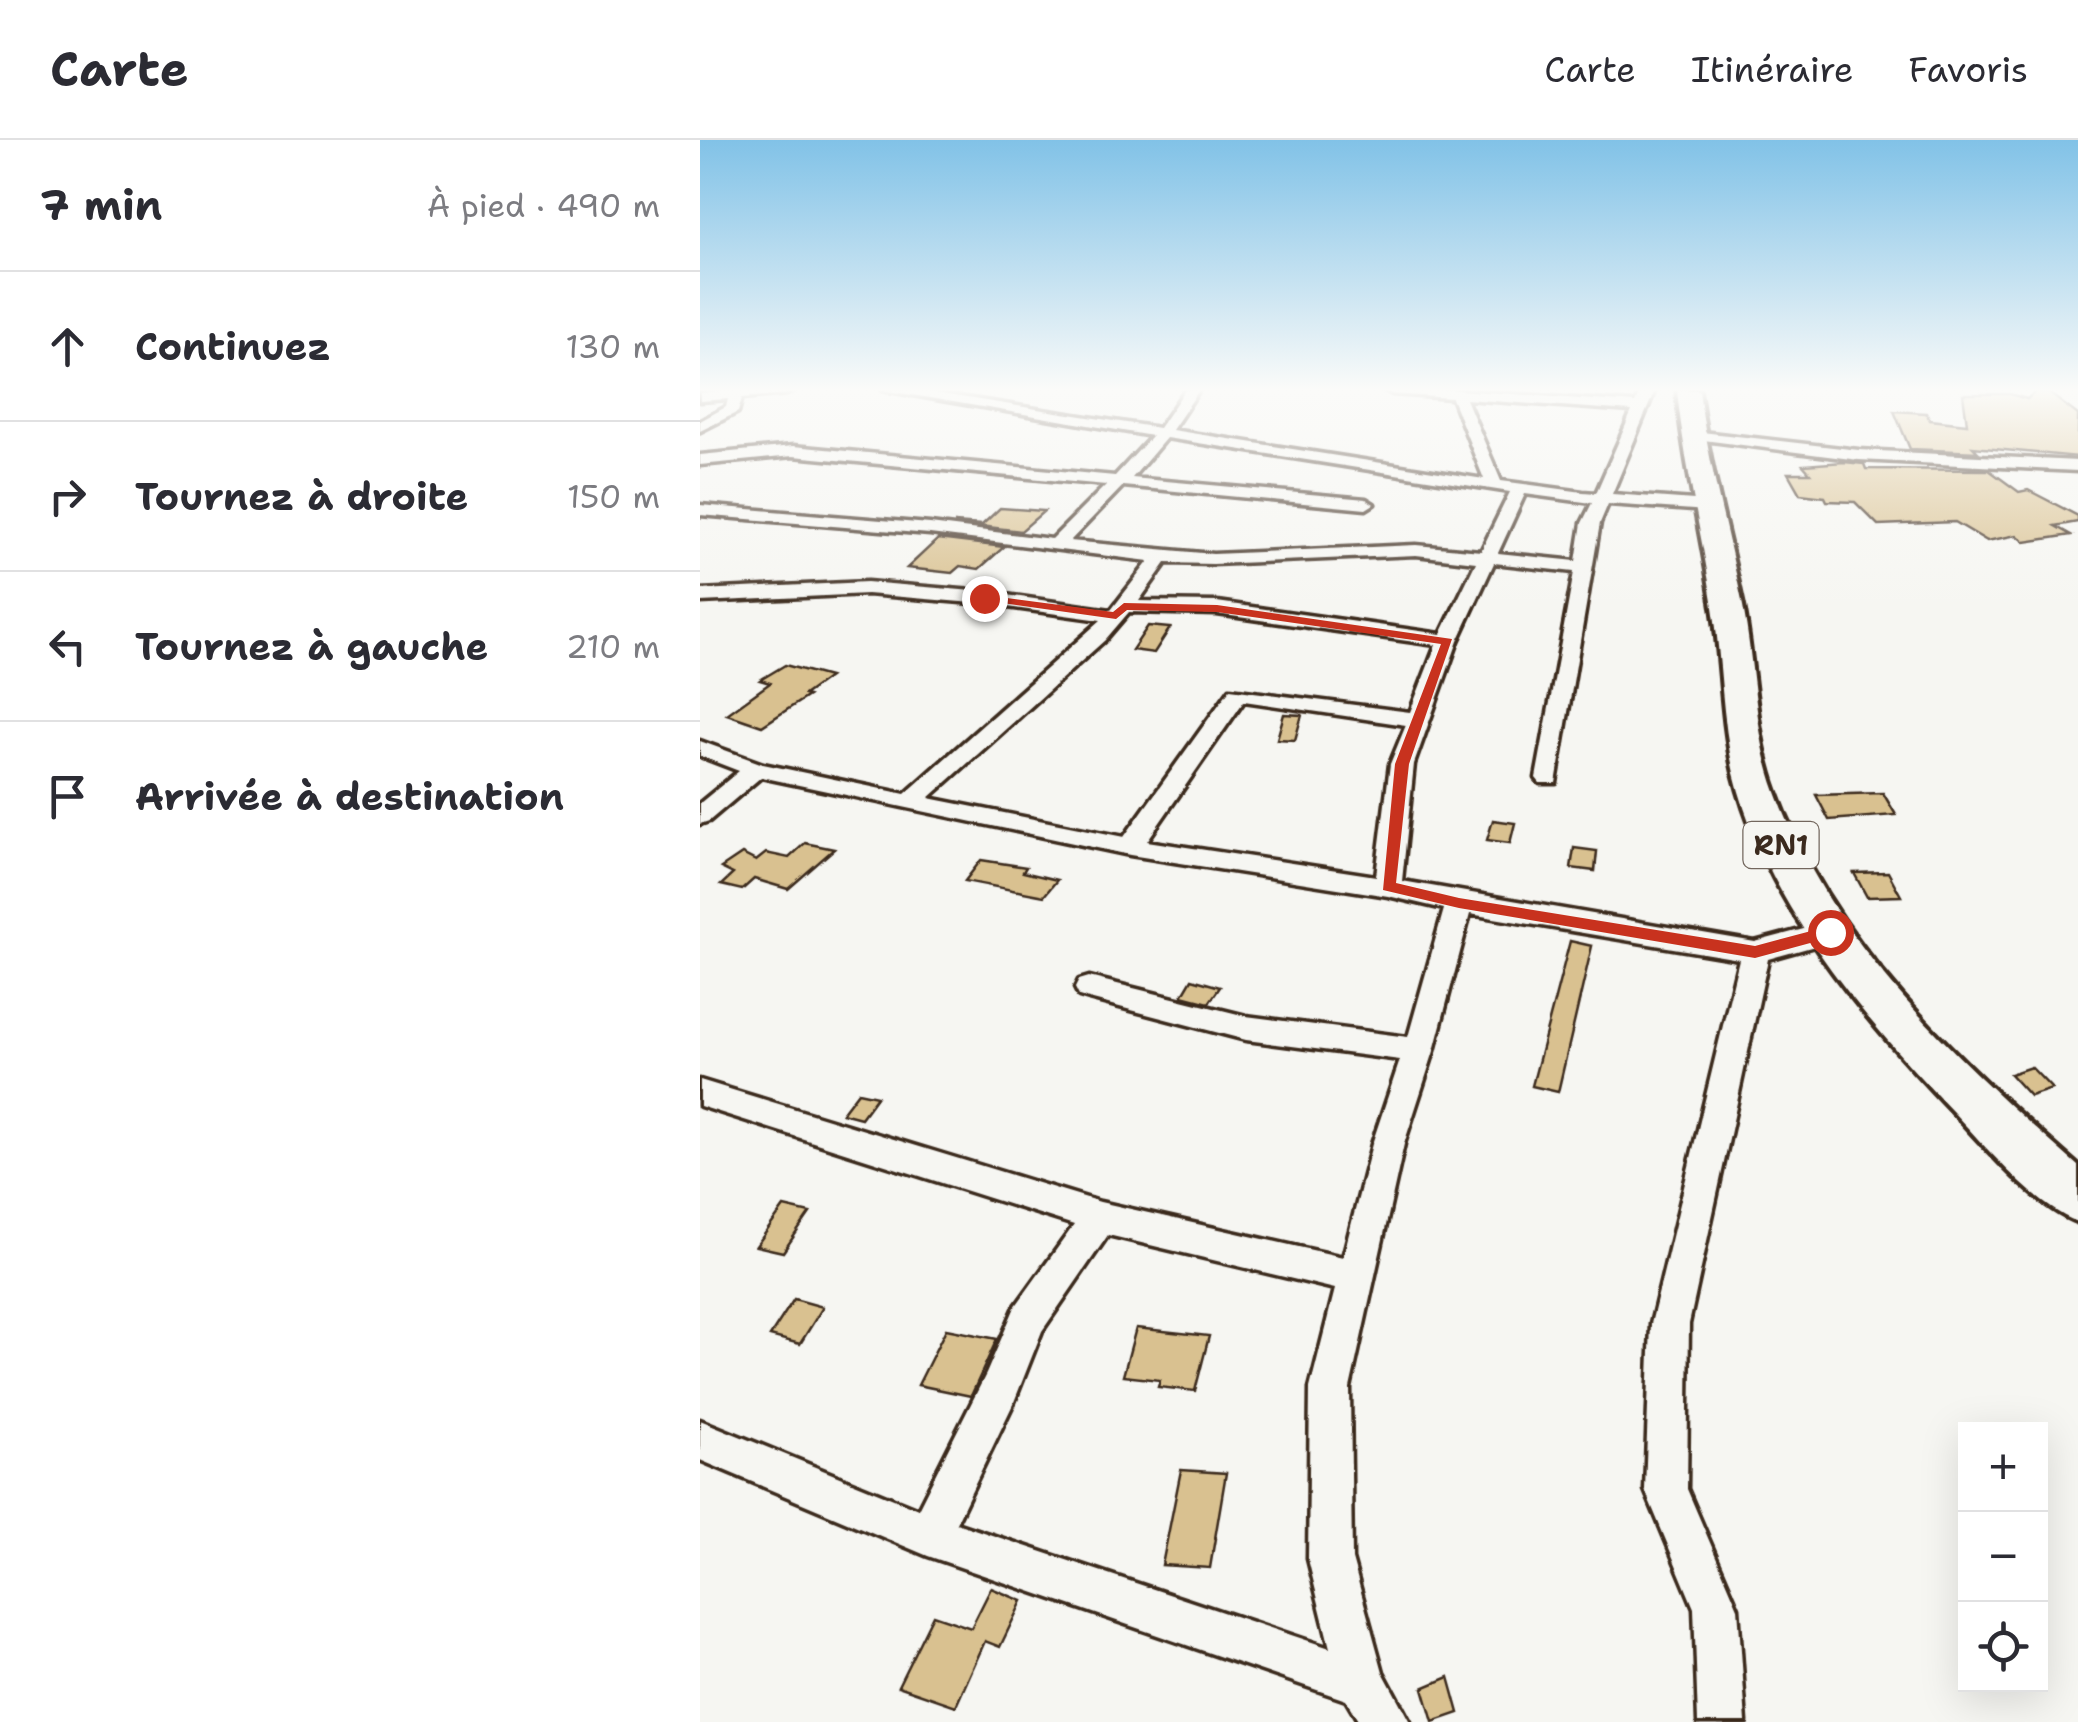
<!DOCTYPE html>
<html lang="fr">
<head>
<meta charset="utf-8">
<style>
	:root { --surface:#fff; --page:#f2f2f3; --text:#2b2b33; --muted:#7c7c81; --line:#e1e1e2 }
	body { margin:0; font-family:"Shantell Sans",sans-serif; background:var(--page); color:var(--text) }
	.controls { position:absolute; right:30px; bottom:30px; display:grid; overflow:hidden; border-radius:0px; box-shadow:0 10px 40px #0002 }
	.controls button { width:90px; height:90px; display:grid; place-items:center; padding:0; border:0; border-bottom:2px solid var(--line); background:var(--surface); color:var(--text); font:50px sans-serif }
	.stop { position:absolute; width:30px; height:30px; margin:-22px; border:8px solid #c8321e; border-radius:50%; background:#fff }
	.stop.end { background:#c8321e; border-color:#fff; box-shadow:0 2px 10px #0008 }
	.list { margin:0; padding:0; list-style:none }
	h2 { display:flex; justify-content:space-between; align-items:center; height:130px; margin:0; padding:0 40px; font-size:42px }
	h2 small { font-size:32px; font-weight:400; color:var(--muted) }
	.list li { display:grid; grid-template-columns:65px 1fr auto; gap:30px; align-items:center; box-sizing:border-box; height:150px; padding:0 40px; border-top:2px solid var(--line) }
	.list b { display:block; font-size:38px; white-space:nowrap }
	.list em { font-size:32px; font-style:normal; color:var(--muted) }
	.icon { flex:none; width:55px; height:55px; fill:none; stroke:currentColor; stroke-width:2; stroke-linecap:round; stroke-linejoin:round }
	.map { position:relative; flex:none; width:1378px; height:1582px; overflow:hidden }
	header { display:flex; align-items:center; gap:60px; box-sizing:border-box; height:140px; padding:0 50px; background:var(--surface); border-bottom:2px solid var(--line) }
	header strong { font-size:48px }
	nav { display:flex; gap:55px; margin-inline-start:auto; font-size:35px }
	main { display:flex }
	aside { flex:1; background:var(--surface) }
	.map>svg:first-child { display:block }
	.building { fill:#d9c190; stroke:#3b2a1e; stroke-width:2.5 }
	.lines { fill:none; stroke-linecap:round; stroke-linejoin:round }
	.minor-casing { stroke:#3b2a1e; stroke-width:7 }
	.highway-casing { stroke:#3b2a1e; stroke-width:8 }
	.minor { fill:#f6f6f2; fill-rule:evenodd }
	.highway { fill:#f6f6f2; fill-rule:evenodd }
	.route { fill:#c8321e }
	.labels { text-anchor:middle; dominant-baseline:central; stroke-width:10; stroke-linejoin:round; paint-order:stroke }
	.shield { fill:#f6f6f2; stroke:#73675e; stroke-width:2.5 }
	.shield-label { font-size:28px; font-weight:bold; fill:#3b2a1e }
</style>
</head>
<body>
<header>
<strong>Carte</strong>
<nav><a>Carte</a><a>Itinéraire</a><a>Favoris</a></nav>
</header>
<main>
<aside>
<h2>7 min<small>À pied · 490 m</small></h2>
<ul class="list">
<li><svg class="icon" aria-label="ahead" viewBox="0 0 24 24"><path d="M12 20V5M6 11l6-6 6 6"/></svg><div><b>Continuez</b></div><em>130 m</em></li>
<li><svg class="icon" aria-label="right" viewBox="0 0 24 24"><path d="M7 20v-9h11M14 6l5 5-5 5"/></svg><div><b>Tournez à droite</b></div><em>150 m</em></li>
<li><svg class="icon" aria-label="left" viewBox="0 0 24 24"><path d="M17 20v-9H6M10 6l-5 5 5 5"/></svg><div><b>Tournez à gauche</b></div><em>210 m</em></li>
<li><svg class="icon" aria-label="arrive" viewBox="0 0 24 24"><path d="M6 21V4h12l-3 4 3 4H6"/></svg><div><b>Arrivée à destination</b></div></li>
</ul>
</aside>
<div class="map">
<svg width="1378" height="1582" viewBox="0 0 1378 1582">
	<rect width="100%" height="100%" fill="#f6f6f2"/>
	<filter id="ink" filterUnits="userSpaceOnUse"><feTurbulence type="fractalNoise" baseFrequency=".01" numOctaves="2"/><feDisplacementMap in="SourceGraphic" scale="20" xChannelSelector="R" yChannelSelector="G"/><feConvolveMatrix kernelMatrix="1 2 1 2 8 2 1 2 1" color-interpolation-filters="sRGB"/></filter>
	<g filter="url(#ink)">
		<g class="building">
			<polygon points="1336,251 1349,253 1378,275 1378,317 1273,307 1278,312 1210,309 1194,271 1226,273 1230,280 1267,284 1263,254 1310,254 1327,259"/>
			<polygon points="1144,322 1164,324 1166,329 1289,330 1319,352 1328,350 1378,376 1378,382 1355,386 1371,395 1325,402 1317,395 1287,401 1255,382 1178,385 1155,362 1127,361 1125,357 1100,354 1088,333 1110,333 1103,325"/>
			<polygon points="300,368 344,371 321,391 254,383 282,385"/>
			<polygon points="238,399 304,407 279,429 260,426 252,433 207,428"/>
			<polygon points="448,486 470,488 454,513 432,510"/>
			<polygon points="85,525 129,537 104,555 108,556 62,586 27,574 70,543 60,540"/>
			<polygon points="584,574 602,575 595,600 577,599"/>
			<polygon points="1183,653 1196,675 1129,680 1116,655"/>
			<polygon points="793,680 815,683 810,703 787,700"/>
			<polygon points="105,703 134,709 88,749 54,739 42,750 21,745 33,734 21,728 42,714 56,721 66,713 89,718"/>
			<polygon points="874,708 897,711 895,731 871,728"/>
			<polygon points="281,720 326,727 323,732 357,740 344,756 265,741"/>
			<polygon points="1188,732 1201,756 1167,757 1154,733"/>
			<polygon points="870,801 892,806 858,952 832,946"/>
			<polygon points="492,839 520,847 509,863 482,856"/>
			<polygon points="1331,927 1352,949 1330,956 1310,934"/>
			<polygon points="158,952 177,956 161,978 142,973"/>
			<polygon points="84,1067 110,1073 83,1112 56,1106"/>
			<polygon points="94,1159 123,1167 100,1204 70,1196"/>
			<polygon points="436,1188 509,1196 495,1251 458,1247 460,1240 423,1236"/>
			<polygon points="246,1189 297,1199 271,1256 218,1245"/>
			<polygon points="481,1330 526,1333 510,1428 462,1425"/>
			<polygon points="291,1448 322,1461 300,1507 285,1501 256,1566 198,1546 233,1475 271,1488"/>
			<polygon points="749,1537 759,1573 733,1582 723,1548"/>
		</g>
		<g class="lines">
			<g class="minor-casing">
				<g id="minor">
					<polygon points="36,250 94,250 87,254 42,258 38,272 0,291 0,281 26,267 28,259 0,261 0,253"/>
					<path d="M183,250H216L459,288L485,250H499L472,290L784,339L752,258L692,254L685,250H757L935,263L941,250H955L912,354L1008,361L1016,366L1008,371L908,364L900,383L856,643H840L836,638L874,432L794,423L758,501L714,624L702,741L1055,802L1130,782L1140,785L1144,792L1140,799L1068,819L989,1184L987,1349L1038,1468L1046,1582H998L994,1468L945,1350L951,1184L1039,819L770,774L734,911L704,1004L650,1248L652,1419L683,1532L710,1582H659L646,1560L228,1416L0,1320V1280L218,1369L286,1234L315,1167L374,1085L0,966V940L400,1062L643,1117L672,1004L700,920L546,900L389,859L379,856L375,848L379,840L389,837L546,876L708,897L744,769L688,756L430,715L61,637L9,681L0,684V663L39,631L0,616V601L63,624L205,654L401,480L285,464L167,454L0,462V450L167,442L285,452L411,470L449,421L230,394L0,375V365L230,384L352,399L406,345L93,316L0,325V315L93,306L415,336L452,296ZM766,259L932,271L896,353L883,352L801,341ZM466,298L810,352L781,411L716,405L513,414L370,401L423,346L666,369L674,364L666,359L432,338ZM825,354L892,363L882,383L876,421L798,413ZM716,415L776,422L741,494L517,462L439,461L466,423L513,424ZM429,472L517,474L736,505L710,572L530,549L424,697L229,658L405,500ZM544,561L706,585L690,624L676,736L447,701ZM408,1095L635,1149L610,1248L608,1419L630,1508L256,1383L314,1262L342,1191Z"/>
					<polygon points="993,291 1159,310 1378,321 1378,331 1159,320 988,298 988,292"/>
				</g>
			</g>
			<g class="highway-casing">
				<path id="highway" d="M977,250H999C1008,323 1028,393 1043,466C1055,527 1054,593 1076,652C1132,805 1258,921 1378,1026V1082C1336,1067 1286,1007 1254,973C1163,878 1066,764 1034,633C1021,578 1022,522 1013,467C1002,394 984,323 977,250Z"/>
			</g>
			<use href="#minor" class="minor"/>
			<use href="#highway" class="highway"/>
		</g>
	</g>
	<linearGradient id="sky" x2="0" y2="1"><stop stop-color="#81c2e7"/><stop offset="0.53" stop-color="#fbfbf9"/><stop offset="1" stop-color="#fbfbf9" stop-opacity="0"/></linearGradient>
	<rect width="1378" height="471" fill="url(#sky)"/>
	<polygon class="route" points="284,455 413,472 424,463 517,465 752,499 709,624 696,743 759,758 1055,806 1130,786 1139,792 1136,796 1055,818 759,768 683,750 695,624 741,504 517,472 427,470 416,479 281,460"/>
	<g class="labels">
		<rect class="shield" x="1043.5" y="682" width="75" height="46" rx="8"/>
		<g class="shield-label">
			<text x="1081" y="705">RN1</text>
		</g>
	</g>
</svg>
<div class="controls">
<button>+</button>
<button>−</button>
<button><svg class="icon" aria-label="locate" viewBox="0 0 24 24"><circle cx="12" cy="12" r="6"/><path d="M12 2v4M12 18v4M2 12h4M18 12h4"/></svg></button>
</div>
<div class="stop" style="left:1130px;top:792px"></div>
<div class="stop end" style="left:284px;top:458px"></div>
</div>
</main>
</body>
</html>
